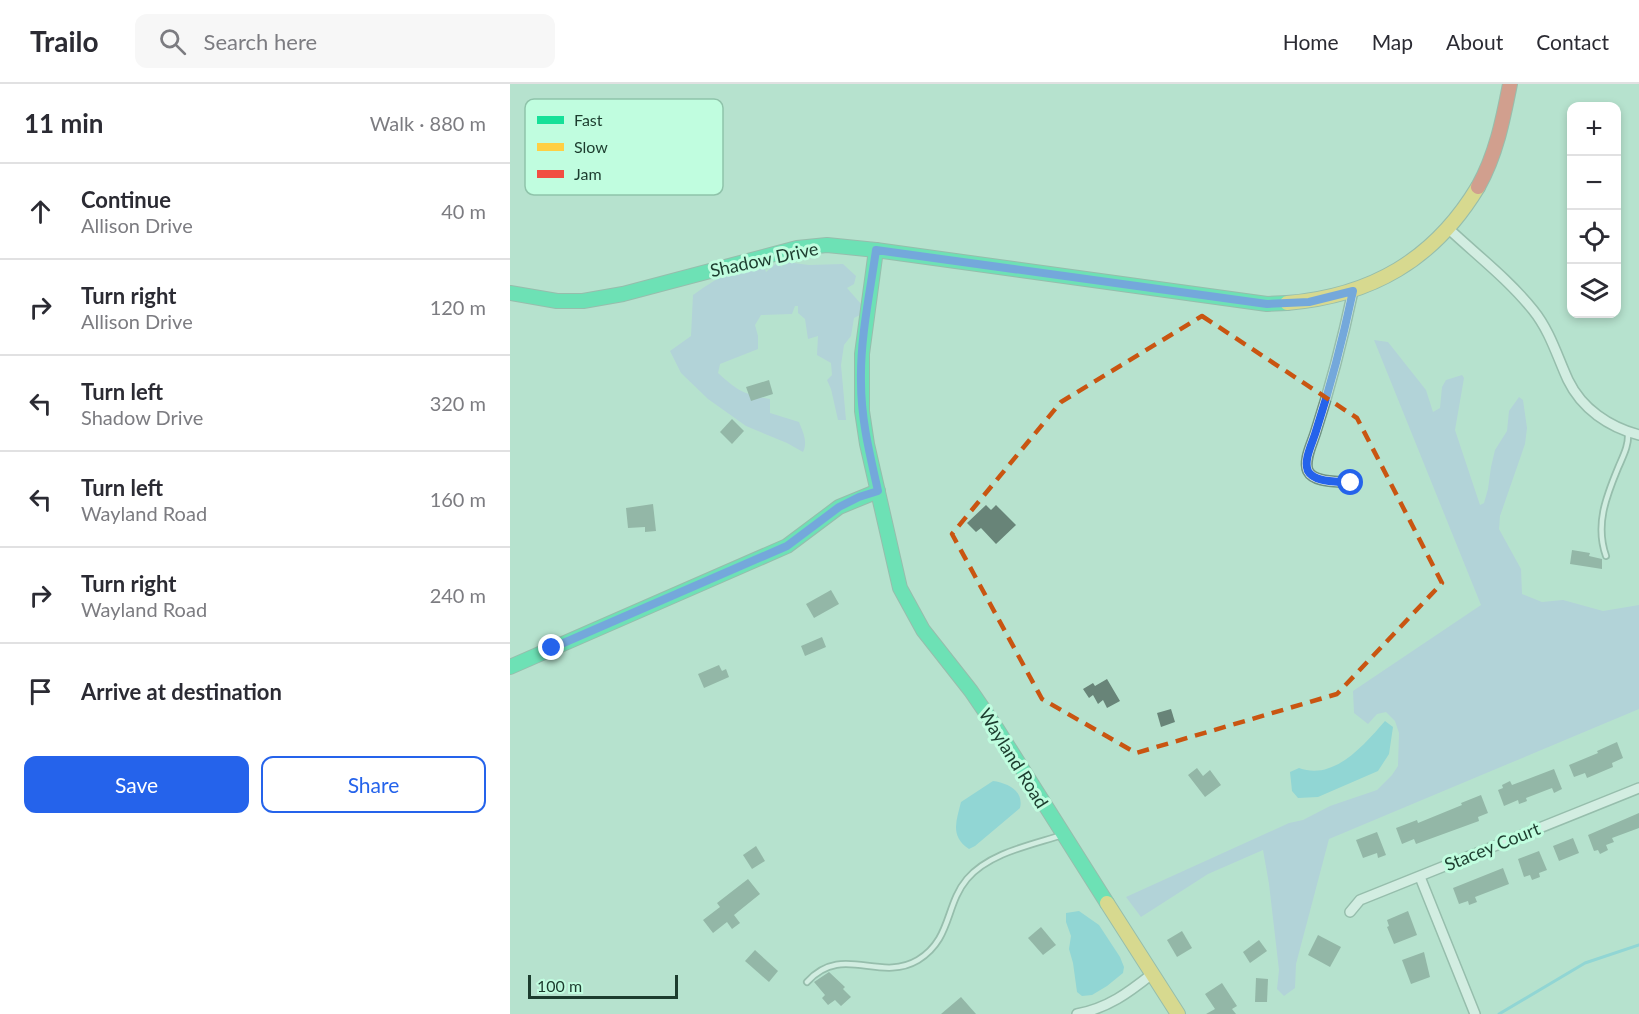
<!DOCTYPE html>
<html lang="en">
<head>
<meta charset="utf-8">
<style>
	:root { --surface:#fff; --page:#f7f7f7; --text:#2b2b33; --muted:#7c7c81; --line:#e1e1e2; --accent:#2563eb }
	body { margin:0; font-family:Lato,sans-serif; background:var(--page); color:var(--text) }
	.controls { position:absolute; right:18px; top:18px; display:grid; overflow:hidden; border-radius:12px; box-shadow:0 3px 9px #0003 }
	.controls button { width:54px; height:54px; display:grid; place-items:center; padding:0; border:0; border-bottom:2px solid var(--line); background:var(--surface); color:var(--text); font:30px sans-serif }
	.scale { position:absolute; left:18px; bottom:15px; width:150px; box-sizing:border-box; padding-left:6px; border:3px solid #1c3c2e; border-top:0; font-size:16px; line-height:21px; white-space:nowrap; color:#1c3c2e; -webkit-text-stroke:4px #c0fddf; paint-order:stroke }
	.stop { position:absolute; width:18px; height:18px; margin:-14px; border:4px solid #2563eb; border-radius:50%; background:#fff }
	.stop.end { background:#2563eb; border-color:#fff; box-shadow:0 2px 6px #0008 }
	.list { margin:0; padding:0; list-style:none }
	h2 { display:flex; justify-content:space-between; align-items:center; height:78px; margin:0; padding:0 24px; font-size:26px }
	h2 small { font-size:20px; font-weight:400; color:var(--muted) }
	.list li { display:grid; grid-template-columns:39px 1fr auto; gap:18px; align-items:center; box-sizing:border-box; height:96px; padding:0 24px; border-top:2px solid var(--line) }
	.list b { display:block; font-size:22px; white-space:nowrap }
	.list p { margin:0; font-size:20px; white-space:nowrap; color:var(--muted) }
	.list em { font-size:20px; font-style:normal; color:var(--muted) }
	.actions { display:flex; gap:12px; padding:18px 24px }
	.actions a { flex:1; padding:14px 0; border:2px solid var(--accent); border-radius:12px; text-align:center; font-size:21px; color:var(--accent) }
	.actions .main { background:var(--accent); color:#fff }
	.icon { flex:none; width:33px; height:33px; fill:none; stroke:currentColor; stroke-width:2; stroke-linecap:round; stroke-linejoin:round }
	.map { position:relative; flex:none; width:1129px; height:930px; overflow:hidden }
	header { display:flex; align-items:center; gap:36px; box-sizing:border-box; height:84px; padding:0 30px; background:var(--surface); border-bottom:2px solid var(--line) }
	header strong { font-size:28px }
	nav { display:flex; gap:33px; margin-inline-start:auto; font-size:21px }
	.search { width:420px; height:54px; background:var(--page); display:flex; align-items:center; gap:15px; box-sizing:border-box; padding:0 21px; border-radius:12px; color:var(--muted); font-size:22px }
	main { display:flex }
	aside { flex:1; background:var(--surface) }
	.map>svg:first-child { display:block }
	.forest { fill:#aec0e5 }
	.water { fill:#65c7dc }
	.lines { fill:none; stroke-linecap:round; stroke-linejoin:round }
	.stream { stroke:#65c7dc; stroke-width:3 }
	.building { fill:#688478 }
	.lane-casing { stroke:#6f9284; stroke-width:8 }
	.street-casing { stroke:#6f9284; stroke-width:12 }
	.fast-casing { stroke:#6f9284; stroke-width:16 }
	.slow-casing { stroke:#6f9284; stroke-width:16 }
	.jam-casing { stroke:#6f9284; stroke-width:16 }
	.lane { stroke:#f4fbf8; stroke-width:4.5 }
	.street { stroke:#f4fbf8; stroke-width:9 }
	.fast { stroke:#16e098; stroke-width:14 }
	.slow { stroke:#ffcf43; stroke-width:14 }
	.jam { stroke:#f24e42; stroke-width:14 }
	.route { stroke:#2563eb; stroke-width:8 }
	.marked { fill:none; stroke:#c95511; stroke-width:4.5; stroke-dasharray:12 8; stroke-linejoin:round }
	.labels { text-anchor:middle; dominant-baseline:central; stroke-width:6; stroke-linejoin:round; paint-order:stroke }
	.street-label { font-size:18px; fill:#1c3c2e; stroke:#c0fddf }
	.key { fill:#c0fddf; stroke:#8fc3aa; stroke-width:1.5 }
	.key-label { font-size:16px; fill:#1c3c2e }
</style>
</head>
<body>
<header>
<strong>Trailo</strong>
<div class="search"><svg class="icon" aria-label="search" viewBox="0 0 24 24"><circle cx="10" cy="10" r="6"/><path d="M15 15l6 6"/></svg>Search here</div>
<nav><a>Home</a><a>Map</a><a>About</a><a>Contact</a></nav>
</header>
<main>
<aside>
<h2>11 min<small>Walk · 880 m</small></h2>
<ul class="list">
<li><svg class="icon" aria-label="ahead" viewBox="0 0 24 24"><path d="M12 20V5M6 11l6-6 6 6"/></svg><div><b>Continue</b><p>Allison Drive</p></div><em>40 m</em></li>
<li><svg class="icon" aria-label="right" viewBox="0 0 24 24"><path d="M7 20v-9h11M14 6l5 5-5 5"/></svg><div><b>Turn right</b><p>Allison Drive</p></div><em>120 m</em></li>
<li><svg class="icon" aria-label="left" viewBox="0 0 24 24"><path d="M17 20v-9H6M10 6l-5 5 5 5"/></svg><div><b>Turn left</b><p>Shadow Drive</p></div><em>320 m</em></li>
<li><svg class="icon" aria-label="left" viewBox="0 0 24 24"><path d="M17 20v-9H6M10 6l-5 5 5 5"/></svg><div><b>Turn left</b><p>Wayland Road</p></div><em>160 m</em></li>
<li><svg class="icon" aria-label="right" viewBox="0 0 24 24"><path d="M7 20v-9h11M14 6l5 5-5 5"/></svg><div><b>Turn right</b><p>Wayland Road</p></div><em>240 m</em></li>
<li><svg class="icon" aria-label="arrive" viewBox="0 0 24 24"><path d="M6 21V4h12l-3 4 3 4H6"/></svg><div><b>Arrive at destination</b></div></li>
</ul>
<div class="actions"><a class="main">Save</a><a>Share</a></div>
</aside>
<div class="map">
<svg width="1129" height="930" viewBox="0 0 1129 930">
	<rect width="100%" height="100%" fill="#b7e2ce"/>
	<g class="forest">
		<path d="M276,178L299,181L333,180L346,192L344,200L337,204L351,220L350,231L344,234L341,252L334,261L331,281L336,336H328L321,305L317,296L322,291L321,279L307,271L308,252L298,255L295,235L288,229V222H285L282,230L251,231L245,241L248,252V265L210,280L208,289C227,306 234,311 260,315V329L289,338C293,348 298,358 293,368L277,359L236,342L198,315L171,289L160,267L181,252L183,211C203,197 229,179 253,180L256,188L267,179L270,180L271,183Z"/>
		<polygon points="864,256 878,258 916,306 923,328 930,324 932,303 936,296 952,291 954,294 945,346 970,421 974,419 978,405 981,383 985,366 997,347 999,327 1009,313 1013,316 1017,344 1015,360 990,432 989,445 1011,485 1012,510 1032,518 1053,516 1093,527 1129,521 1129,625 819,755 786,880 785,904 774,912 767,905 769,886 759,800 753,766 698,790 631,833 616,813 779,739 793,736 820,722 867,706 882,691 888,682 889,649 885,637 876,628 867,630 858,640 844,629 843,607 971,521"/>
	</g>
	<g class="water">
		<path d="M875,637L883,643L879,670L868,687L808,713L788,714L782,707L780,688L789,684C824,697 854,661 875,637Z"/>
		<path d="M483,697C498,699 514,707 510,724L465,762L459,765C439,752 447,735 451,718Z"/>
		<polygon points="569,827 589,841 610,873 614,883 613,889 597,902 582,911 572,912 567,908 563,879 559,865 561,852 556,838 556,829"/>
	</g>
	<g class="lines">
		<polyline class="stream" points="989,930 1075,879 1129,861"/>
	</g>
	<g class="building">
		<polygon points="259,296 263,310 241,317 236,303"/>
		<polygon points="222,335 234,347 222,360 210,348"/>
		<polygon points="143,420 146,447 135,448 135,443 118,444 116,424"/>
		<polygon points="476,421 481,426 486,421 506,441 486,460 471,444 466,448 457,439"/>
		<polygon points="1062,466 1080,469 1079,472 1092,475 1092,485 1060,480"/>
		<polygon points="321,506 329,520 304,534 296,520"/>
		<polygon points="312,553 316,563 295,572 291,562"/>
		<polygon points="209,581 212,587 216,585 219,593 194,604 188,590"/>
		<polygon points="597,595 610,617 597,624 593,616 588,620 583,611 579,614 573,605 583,599 585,602"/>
		<polygon points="661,625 665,638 651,643 647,629"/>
		<polygon points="1107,658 1113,674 1102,679 1103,683 1077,694 1075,689 1064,693 1059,681 1088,669 1087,667"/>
		<polygon points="687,684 693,692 700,686 711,701 695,713 678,691"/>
		<polygon points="1044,685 1052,705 1044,709 1042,704 1016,714 1017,717 1009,720 1008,716 994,722 988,706 993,704 992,701 1000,697 1002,701 1010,698"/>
		<polygon points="971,711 978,729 968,733 969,737 906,760 904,755 892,760 886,744 907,736 908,739 952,721 951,719"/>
		<polygon points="1129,729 1129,744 1102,754 1104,758 1096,761 1098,766 1090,770 1088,766 1084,767 1078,751"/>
		<polygon points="867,748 876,771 868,774 867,769 853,774 846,756"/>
		<polygon points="1063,754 1069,769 1049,777 1043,762"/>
		<polygon points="246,762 255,777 242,785 233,771"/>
		<polygon points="1029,767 1037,786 1029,789 1030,793 1022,796 1020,791 1014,793 1008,775"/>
		<polygon points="993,784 999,800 965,813 967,818 959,821 958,817 949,820 943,804"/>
		<polygon points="238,795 250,810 224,831 230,839 222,845 217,838 203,849 193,836 210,823 207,819"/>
		<polygon points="898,827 907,851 884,860 877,843 879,842 877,836"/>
		<polygon points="531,843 546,861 533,871 518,854"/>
		<polygon points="672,847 682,864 667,873 657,856"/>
		<polygon points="808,851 831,863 820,883 798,871"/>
		<polygon points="749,856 757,867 740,879 733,868"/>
		<polygon points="245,866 268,887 259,898 235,877"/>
		<polygon points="914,868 920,893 901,900 892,876"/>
		<polygon points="319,888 335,903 333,905 341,913 331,922 325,916 318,921 312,914 315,911 304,898"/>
		<polygon points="746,894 758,895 757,918 745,918"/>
		<polygon points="712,899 727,922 722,925 726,930 696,930 705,925 695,910"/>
		<polygon points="451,913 466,930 431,930"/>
	</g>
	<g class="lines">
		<g class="lane-casing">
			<g id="lane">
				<path d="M1096,472C1085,441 1096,413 1108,384C1113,372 1119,362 1118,348"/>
				<path d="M297,898C332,859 369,899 408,876C442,855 435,821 457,795C479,769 521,761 552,751"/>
			</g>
		</g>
		<g class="street-casing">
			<g id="street">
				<path d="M940,146C968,172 999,196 1023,226C1040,247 1047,272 1058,296C1072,325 1099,343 1129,351"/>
				<path d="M841,399C829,397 804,399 798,387C793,376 803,358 806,347C821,301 833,254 843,207"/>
				<polyline points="910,793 965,930"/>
				<polyline points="840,828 850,816 1129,704"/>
				<path d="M567,930C598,924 618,909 642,890"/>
			</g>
		</g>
		<g class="fast-casing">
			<g id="fast">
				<polyline points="366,166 352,270 352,327 357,360 390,504 413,546 461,607 487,645 597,819"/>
				<polyline points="0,209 47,217 73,217 113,210 287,164 317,161 366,166 757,220 777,219"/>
				<polyline points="0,583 277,462 329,423 368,407"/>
			</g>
		</g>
		<g class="slow-casing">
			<g id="slow">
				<path d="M777,219C861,212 924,176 968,103"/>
				<polyline points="597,819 668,930"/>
			</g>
		</g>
		<g class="jam-casing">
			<path id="jam" d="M968,103C986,71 993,36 1000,0"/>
		</g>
		<use href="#lane" class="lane"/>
		<use href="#street" class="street"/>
		<use href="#fast" class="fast"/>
		<use href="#slow" class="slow"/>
		<use href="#jam" class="jam"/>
	</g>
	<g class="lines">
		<path class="route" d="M42,564L277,462L329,423L349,413L368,407C360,371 351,336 351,298C350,254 360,209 366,166L757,220L799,218L843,207C833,254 821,301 806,347C803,358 793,376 798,387C804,399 829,397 841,399"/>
	</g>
	<path d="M0 0H1129V930H0ZM692,232L847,334L932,499L827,610L626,669L532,615L442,450L551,318Z" fill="#b7e2ce" fill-opacity=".55" fill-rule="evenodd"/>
	<path class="marked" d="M692,232L847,334L932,499L827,610L626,669L532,615L442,450L551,318Z"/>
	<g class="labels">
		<g class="street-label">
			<text transform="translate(254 175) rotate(-12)">Shadow Drive</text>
			<text transform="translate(504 674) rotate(58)">Wayland Road</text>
			<text transform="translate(982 762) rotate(-22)">Stacey Court</text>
		</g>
	</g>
	<rect x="15" y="15" width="198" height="96" rx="9" class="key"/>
	<rect x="27" y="32" width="27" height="8" fill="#16e098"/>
	<rect x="27" y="59" width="27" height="8" fill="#ffcf43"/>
	<rect x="27" y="86" width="27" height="8" fill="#f24e42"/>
	<g class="key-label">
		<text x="64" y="42">Fast</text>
		<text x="64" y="69">Slow</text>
		<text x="64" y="96">Jam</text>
	</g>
</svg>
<div class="controls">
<button>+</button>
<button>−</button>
<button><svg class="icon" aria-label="locate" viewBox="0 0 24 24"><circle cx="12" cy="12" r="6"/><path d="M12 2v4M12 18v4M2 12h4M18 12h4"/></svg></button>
<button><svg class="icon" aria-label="layers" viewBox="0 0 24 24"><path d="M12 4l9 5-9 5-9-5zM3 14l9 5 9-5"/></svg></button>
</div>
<div class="scale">100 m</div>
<div class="stop" style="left:841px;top:399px"></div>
<div class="stop end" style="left:42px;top:564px"></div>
</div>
</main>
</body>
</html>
